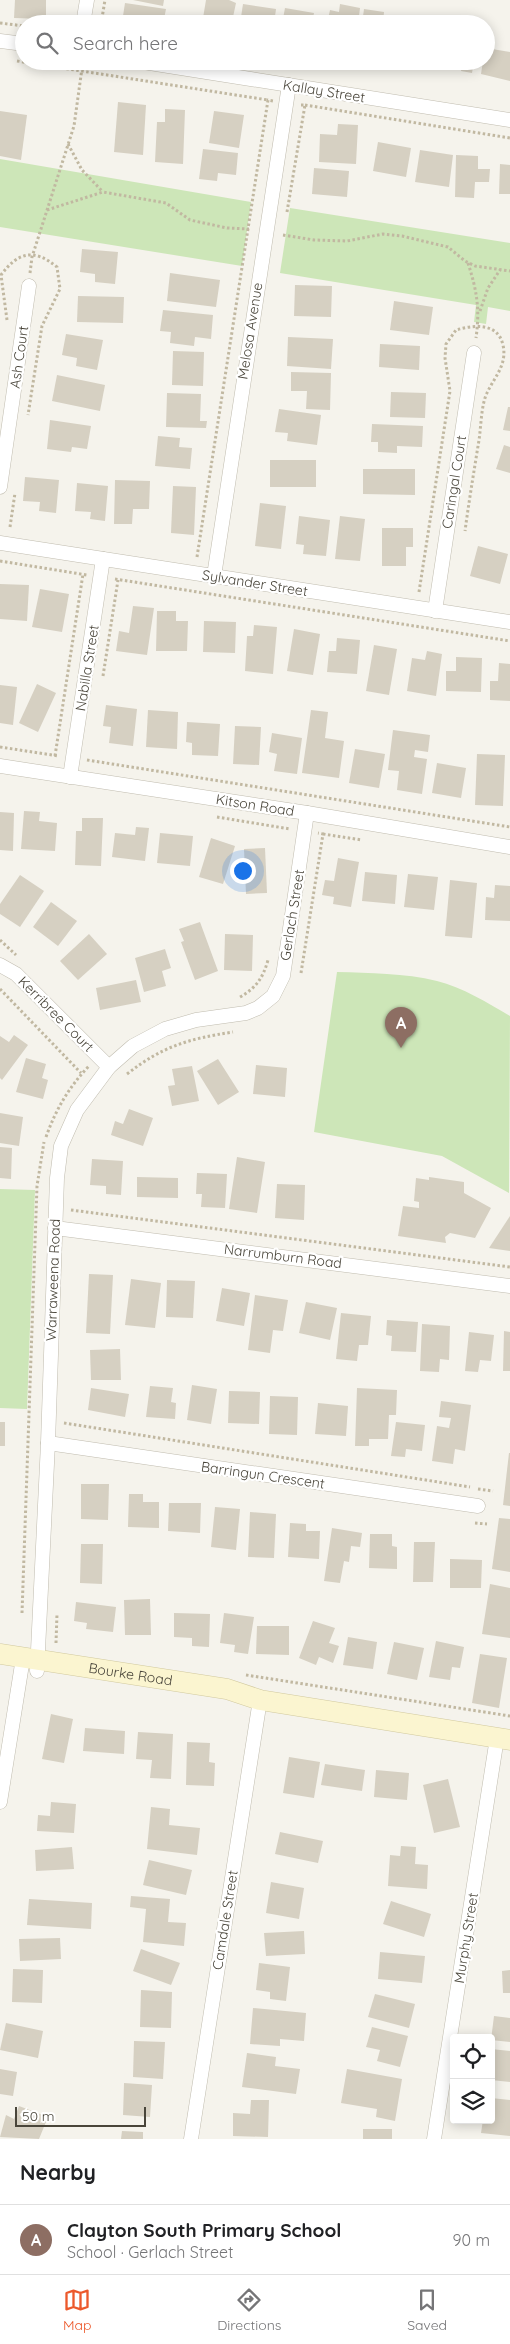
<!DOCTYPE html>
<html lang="en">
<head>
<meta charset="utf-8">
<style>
	:root { --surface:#fff; --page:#f2f2f2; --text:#202124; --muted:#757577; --line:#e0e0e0; --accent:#ec592c }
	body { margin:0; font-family:Quicksand,sans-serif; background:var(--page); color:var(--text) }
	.controls { position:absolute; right:15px; bottom:15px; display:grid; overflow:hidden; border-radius:5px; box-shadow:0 2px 12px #0003 }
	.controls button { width:45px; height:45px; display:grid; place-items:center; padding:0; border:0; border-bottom:1px solid var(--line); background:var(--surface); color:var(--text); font:25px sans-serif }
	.scale { position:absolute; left:15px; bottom:12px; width:131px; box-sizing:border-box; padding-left:5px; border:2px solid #49453a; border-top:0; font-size:14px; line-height:18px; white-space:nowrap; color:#49453a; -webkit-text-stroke:4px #fff; paint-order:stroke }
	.you { position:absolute; left:242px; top:870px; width:18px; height:18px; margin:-12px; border:4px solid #fff; border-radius:50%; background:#1a73e8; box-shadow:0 0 0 8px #1a73e833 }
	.badge { display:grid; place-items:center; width:32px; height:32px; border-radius:50%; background:var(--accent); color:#fff; font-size:16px; font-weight:700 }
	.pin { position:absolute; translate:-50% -41px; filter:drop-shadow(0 1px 2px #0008) }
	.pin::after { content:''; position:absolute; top:26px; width:18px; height:15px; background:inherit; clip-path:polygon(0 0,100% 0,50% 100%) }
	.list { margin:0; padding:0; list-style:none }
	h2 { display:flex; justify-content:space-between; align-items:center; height:65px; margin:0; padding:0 20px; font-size:21px }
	h2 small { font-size:16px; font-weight:400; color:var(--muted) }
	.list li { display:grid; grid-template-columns:32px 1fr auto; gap:15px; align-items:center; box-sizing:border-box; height:70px; padding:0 20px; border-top:1px solid var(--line) }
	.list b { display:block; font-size:19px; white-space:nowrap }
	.list p { margin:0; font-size:16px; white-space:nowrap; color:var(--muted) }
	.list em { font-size:16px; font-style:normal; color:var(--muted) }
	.icon { flex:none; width:28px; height:28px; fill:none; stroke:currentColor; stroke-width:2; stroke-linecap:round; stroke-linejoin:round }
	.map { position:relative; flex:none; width:510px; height:2139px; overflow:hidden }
	.search { position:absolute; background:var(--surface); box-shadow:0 2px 12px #0003; left:15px; right:15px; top:15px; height:55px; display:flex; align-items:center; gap:12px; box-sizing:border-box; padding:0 18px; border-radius:28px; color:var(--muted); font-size:19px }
	.sheet { height:135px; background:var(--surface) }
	nav { display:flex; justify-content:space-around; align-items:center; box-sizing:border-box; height:70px; border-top:1px solid var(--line); background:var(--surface); font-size:14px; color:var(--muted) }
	nav a { display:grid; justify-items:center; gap:2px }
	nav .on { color:var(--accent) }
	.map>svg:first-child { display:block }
	.green { fill:#cde6b8 }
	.building { fill:#d6d0c2 }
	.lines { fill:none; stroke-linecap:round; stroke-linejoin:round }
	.street-casing { stroke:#c0bcaf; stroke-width:15 }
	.secondary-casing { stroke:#d1c99f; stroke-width:21 }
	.path { stroke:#c1b8a1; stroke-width:3; stroke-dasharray:2.5 2.5; stroke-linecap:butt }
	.street { stroke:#fff; stroke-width:14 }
	.secondary { stroke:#fbf5d0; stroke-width:20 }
	.labels { text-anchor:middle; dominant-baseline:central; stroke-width:4.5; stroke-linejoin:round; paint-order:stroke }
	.street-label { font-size:14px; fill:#49453a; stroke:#fff }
</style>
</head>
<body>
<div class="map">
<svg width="510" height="2139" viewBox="0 0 510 2139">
	<rect width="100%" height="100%" fill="#f5f3ec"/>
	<g class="green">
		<polygon points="0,159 251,202 242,266 0,227"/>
		<polygon points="290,208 510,243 510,311 488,307 486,324 474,322 476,305 280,273"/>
		<path d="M337,972C370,973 404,973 437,981C462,987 488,1003 510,1016L509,1193L442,1156L314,1132Z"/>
		<polygon points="0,1189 35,1190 27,1409 0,1408"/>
	</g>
	<g class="building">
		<polygon points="15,0 46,0 46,19 14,18"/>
		<polygon points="133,0 164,0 163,6"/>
		<polygon points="206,0 229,0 236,3 233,17 228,16 227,24 202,24"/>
		<polygon points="125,3 166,9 163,24 129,24 130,17 123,16"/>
		<polygon points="243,4 276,9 274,24 240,24"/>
		<polygon points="340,4 360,8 358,24 327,24 330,10 339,12"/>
		<polygon points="285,8 314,13 312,24 282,24"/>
		<polygon points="364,9 384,12 383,24 362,24"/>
		<polygon points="456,19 480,23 480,24 456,24"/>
		<polygon points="486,48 510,52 510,81 481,74 483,61 486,61"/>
		<polygon points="412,61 434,61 433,68 411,65"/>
		<polygon points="446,61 474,61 472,73 461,71 462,65 446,63"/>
		<polygon points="118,102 146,105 143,155 114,152"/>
		<polygon points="165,109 185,110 183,164 155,162 157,122 165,122"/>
		<polygon points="0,111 27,115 21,160 0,156"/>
		<polygon points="214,111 244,115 239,148 209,143"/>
		<polygon points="338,124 358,125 356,164 319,162 320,134 337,135"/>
		<polygon points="378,142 411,148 406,177 373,171"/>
		<polygon points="203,149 238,153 236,175 218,173 217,181 199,179"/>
		<polygon points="420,150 453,155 449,187 415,182"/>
		<polygon points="456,155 478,156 478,169 490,169 489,182 475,182 474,198 455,197"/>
		<polygon points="500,164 510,165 510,194 499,194"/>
		<polygon points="314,168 349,171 347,197 312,194"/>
		<polygon points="82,249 118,252 115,284 95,282 95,274 80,272"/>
		<polygon points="170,273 220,280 216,307 167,301"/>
		<polygon points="295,285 332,286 331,317 294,316"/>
		<polygon points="78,296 124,297 123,323 77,322"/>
		<polygon points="394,301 433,307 429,335 390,330"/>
		<polygon points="163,310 213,315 211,339 195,337 194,346 170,343 171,332 160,331"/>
		<polygon points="66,334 103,340 97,370 76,366 77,358 62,355"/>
		<polygon points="288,337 333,339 331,369 287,366"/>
		<polygon points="380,344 420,346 419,370 379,367"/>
		<polygon points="173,351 204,352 203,386 172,385"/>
		<polygon points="291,372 331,373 330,410 306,409 307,391 291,391"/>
		<polygon points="57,375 105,385 100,411 52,401"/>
		<polygon points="391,392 426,393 425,418 390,417"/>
		<polygon points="167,393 201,394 200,421 207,421 206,428 166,427"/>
		<polygon points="508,407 510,407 510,431 503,430"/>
		<polygon points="279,409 321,415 317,445 287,441 288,433 275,432"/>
		<polygon points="50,420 91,426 87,449 72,447 71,452 47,449"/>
		<polygon points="372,424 423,426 422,447 397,446 397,453 378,452 378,442 371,442"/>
		<polygon points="158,436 180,438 179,447 192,448 190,469 155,466"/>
		<polygon points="504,445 510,447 510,473 496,469"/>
		<rect x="270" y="460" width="46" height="27"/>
		<polygon points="363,469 415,469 415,495 363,494"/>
		<polygon points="25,477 59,480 56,513 39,511 40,502 23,501"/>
		<polygon points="115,480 150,481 149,509 133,509 132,524 114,524"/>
		<polygon points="77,483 108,486 105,521 90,519 91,512 75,511"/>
		<polygon points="173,486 196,487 194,535 171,533"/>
		<polygon points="260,503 286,506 281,549 255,546"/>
		<polygon points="299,516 330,520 326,556 303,554 304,545 296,544"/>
		<polygon points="340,516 365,519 360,561 335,559"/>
		<polygon points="382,528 413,528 413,547 406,547 406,566 382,566"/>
		<polygon points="478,546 508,554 500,584 470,576"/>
		<polygon points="0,584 29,585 27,621 0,619"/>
		<polygon points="40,589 69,594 62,632 32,627"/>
		<polygon points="133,606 154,608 147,655 116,651 119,631 129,633"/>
		<polygon points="157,611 176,611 176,621 188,621 187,651 156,651"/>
		<polygon points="204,621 236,622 235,653 203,652"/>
		<polygon points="254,625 277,627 273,674 245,671 247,636 253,636"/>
		<polygon points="294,629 320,634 313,675 287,671"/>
		<polygon points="337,638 360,640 357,674 327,672 329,651 336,651"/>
		<polygon points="374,645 397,649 389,695 366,691"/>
		<polygon points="427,651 442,654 436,696 407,691 412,658 425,660"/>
		<polygon points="456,657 482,658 481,692 446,691 446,671 456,671"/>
		<polygon points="499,663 510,664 510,701 490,700 490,681 498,681"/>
		<polygon points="37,684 56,693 38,732 19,723"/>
		<polygon points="0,685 17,687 13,725 0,723"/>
		<polygon points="106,705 137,709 133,746 109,743 111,727 103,726"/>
		<polygon points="148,710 178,712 177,749 146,747"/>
		<polygon points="311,710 328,712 325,738 344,741 339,778 302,773"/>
		<polygon points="187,722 220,724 218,756 192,755 192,743 186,742"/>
		<polygon points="235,726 261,727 259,765 233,764"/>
		<polygon points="393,730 430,735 428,752 415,750 414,757 427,759 422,794 397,790 399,771 388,770"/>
		<polygon points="272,733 302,738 297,774 274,771 277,754 269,752"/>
		<polygon points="355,749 385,754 379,788 349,783"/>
		<polygon points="477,754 505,755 503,806 475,805"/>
		<polygon points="437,763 466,768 461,798 432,793"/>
		<polygon points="24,811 40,812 39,821 57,823 55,851 21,849"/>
		<polygon points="0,812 14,813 13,851 0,850"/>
		<polygon points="82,818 103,818 101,866 75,865 76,831 82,831"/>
		<polygon points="136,827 149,828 145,861 112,857 115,833 135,835"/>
		<polygon points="160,833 193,836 190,866 157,863"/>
		<polygon points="211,838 235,846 223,884 199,877"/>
		<polygon points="265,848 267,893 246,894 244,849"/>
		<polygon points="338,858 359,862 351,907 333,904 334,897 322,895 325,880 334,881"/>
		<polygon points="365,872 397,875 395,904 362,901"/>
		<polygon points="408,874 438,877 434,910 404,907"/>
		<polygon points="20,875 44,891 20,927 0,914 0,904"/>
		<polygon points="450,880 477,883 472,938 445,936"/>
		<polygon points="495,885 510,886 510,921 485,920 486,897 494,898"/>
		<polygon points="51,902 77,921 58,946 33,927"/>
		<polygon points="200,922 218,971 195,980 181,942 184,941 179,929"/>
		<polygon points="89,934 107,954 78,980 60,961"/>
		<polygon points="225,934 253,935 252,971 224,970"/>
		<polygon points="165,949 171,968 162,971 166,986 144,992 135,958"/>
		<polygon points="136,980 141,1002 100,1010 96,988"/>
		<polygon points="14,1035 28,1045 2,1080 0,1078 0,1036 9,1042"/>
		<polygon points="26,1058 46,1064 42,1078 48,1080 43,1099 16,1092"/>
		<polygon points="218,1059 239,1092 218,1105 197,1071"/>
		<polygon points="256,1065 287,1068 285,1097 253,1094"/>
		<polygon points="192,1066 199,1101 172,1106 168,1086 175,1085 172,1069"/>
		<polygon points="129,1109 153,1118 143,1146 111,1135 115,1121 123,1124"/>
		<polygon points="0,1113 23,1117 19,1146 0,1143"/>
		<polygon points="0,1147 12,1148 11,1179 0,1178"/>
		<polygon points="237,1157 265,1162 257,1213 229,1209"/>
		<polygon points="92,1159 123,1161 121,1195 106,1194 106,1186 90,1185"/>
		<polygon points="197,1173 227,1174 225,1208 201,1207 202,1194 196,1194"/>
		<polygon points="137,1177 178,1178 178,1198 137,1197"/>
		<polygon points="429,1177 464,1182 464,1193 491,1208 475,1238 450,1233 445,1237 446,1243 398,1236 403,1206 419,1208 419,1202 414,1201 416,1178 429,1180"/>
		<polygon points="277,1184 305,1185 304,1220 275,1218"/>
		<polygon points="510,1216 510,1251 489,1248"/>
		<polygon points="89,1274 113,1275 110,1334 86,1333"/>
		<polygon points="131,1279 161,1283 155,1328 125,1325"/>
		<polygon points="167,1280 195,1281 193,1318 166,1317"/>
		<polygon points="222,1288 250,1293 244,1326 216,1321"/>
		<polygon points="255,1295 288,1300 283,1331 273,1330 270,1353 248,1350"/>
		<polygon points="306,1302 337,1308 330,1340 299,1333"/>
		<polygon points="341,1313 371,1316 368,1345 359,1345 357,1361 336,1359"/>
		<polygon points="387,1320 418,1322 416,1352 391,1351 392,1336 386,1335"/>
		<polygon points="422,1324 450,1326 449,1360 440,1359 439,1372 420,1371"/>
		<polygon points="504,1331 510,1332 510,1371 503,1371"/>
		<polygon points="469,1332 494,1335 491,1361 480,1360 478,1372 465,1371"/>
		<polygon points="120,1349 121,1380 91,1380 90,1350"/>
		<polygon points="192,1385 217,1389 211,1424 187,1420"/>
		<polygon points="150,1386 173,1388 171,1402 176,1403 175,1419 146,1417"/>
		<polygon points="91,1388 129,1394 125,1417 88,1410"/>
		<polygon points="357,1388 397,1390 396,1415 389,1415 388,1439 369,1439 369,1446 355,1446"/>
		<polygon points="229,1391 260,1392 259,1424 228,1423"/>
		<polygon points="270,1396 298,1397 297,1435 269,1434"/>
		<polygon points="441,1401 471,1405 465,1451 455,1449 453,1464 432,1461 437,1426 449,1428 451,1418 439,1417"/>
		<polygon points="318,1403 348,1406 346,1436 315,1434"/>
		<rect x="0" y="1422" width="5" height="24"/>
		<polygon points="396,1422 425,1425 422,1451 406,1449 405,1457 391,1456"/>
		<polygon points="509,1453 510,1453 510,1506 503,1505"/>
		<polygon points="81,1484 109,1484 108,1520 81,1519"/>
		<polygon points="129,1494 143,1494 143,1502 159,1502 159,1528 128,1527"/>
		<polygon points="169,1503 201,1503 200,1533 168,1531"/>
		<polygon points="215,1507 240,1509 236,1550 211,1547"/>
		<polygon points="250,1512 276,1514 274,1558 248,1557"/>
		<polygon points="499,1518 510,1519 510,1572 492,1569"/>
		<polygon points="290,1523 306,1524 306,1531 320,1531 319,1559 288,1557"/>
		<polygon points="332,1528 362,1533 360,1547 351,1546 349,1562 344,1561 340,1583 324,1581"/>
		<polygon points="370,1534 392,1534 392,1546 397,1547 397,1569 369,1568"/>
		<polygon points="414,1542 435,1542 433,1582 413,1582"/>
		<polygon points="81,1544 103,1544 102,1584 80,1583"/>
		<polygon points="450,1559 482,1560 481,1588 450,1588"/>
		<polygon points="490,1584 510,1588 510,1638 482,1634"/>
		<polygon points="150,1599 151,1635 125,1635 124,1600"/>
		<polygon points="76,1602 116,1607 113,1632 86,1629 87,1623 74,1621"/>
		<polygon points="174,1613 210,1614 209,1647 192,1646 192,1638 174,1637"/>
		<polygon points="224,1613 254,1617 248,1654 234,1652 235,1645 220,1643"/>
		<polygon points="313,1621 335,1628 329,1643 339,1646 333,1663 319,1657 316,1665 299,1658"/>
		<polygon points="257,1626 289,1626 289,1655 256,1654"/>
		<polygon points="348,1637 377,1642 373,1669 343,1665"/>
		<polygon points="436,1641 464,1647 460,1668 452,1667 450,1680 429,1677"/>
		<polygon points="394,1642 424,1648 417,1680 387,1674"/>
		<polygon points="480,1654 507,1658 499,1708 472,1703"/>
		<polygon points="51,1714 73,1719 64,1763 42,1759"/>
		<polygon points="85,1728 125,1731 124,1754 83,1751"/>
		<polygon points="138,1732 173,1734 171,1779 150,1778 152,1760 136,1759"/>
		<polygon points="187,1742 210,1743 209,1762 215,1763 214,1786 186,1785"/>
		<polygon points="289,1757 320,1762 314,1798 283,1793"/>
		<polygon points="325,1764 365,1770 362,1791 321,1785"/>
		<polygon points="376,1770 409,1773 407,1800 374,1797"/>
		<polygon points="448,1779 460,1827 434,1833 423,1785"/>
		<polygon points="51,1802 76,1804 74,1833 37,1831 38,1815 50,1816"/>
		<polygon points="151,1807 170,1809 169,1825 200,1828 197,1855 147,1849"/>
		<polygon points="280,1832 323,1841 318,1863 275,1854"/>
		<polygon points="401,1846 416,1847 415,1864 428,1865 427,1889 388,1886 390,1855 400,1856"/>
		<polygon points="72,1847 74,1869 36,1871 35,1850"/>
		<polygon points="149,1860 192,1870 186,1895 143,1885"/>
		<polygon points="271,1882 304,1888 299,1919 266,1913"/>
		<polygon points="131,1896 170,1899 168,1922 186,1923 184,1946 143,1942 146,1909 130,1907"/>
		<polygon points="29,1899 92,1903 91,1929 27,1925"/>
		<polygon points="391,1901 431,1914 424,1937 383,1924"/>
		<polygon points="304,1931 305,1954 266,1956 264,1933"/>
		<polygon points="60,1938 61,1959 20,1961 19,1939"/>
		<polygon points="141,1949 180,1963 171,1985 133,1971"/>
		<polygon points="380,1952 425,1956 422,1983 378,1979"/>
		<polygon points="259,1963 290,1967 286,2001 270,1999 270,1992 256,1990"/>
		<polygon points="13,1969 43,1970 42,2003 12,2002"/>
		<polygon points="510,1970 510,1993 503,1993 502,1971"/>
		<polygon points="141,1990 172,1992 171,2028 140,2027"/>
		<polygon points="375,1994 415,2004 409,2028 368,2017"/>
		<polygon points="253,2008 306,2013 304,2041 280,2039 280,2046 250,2044"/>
		<polygon points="494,2016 510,2018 510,2042 491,2040"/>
		<polygon points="6,2023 43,2031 38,2058 0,2050"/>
		<polygon points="372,2027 408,2036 400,2067 377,2061 380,2050 366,2047"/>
		<polygon points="134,2041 165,2042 163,2079 133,2077"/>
		<polygon points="491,2049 510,2051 510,2082 491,2080"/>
		<polygon points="247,2053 276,2057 275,2066 300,2069 296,2094 242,2087"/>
		<polygon points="0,2069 17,2072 13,2096 0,2094"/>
		<polygon points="347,2069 402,2079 395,2121 376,2117 377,2109 341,2103"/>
		<polygon points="124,2083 152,2085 150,2117 123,2115"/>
		<polygon points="491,2098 510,2100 510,2136 481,2133 483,2120 491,2120"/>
		<polygon points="251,2100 269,2100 268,2137 233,2136 233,2113 250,2114"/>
		<polygon points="19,2106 48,2117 39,2139 0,2137 6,2115 14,2119"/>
		<rect x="363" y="2129" width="29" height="10"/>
		<polygon points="122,2131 143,2132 143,2139 121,2139"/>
	</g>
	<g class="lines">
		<g class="street-casing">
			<g id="street">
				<polyline points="83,24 87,0"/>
				<polyline points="0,41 24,44"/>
				<polyline points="137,61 510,120"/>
				<polyline points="0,487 29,286"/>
				<polyline points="0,543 510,622"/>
				<polyline points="214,576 289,85"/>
				<polyline points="435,611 474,353"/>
				<polyline points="0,766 307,813 510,847"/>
				<polyline points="70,777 103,559"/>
				<polyline points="0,965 16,974 109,1067"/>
				<polyline points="55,1228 510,1286"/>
				<polyline points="48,1443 478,1506"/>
				<polyline points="37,1671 48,1443 57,1178 61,1146 77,1110 109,1067 133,1046 165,1029 196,1020 246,1013 258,1008 273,996 283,976 307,813"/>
				<polyline points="0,1802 23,1658"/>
				<polyline points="191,2139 260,1700"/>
				<polyline points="434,2139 497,1738"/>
			</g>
		</g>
		<g class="secondary-casing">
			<g id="secondary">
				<path id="s1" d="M0,1654L227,1689L260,1700L510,1740"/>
			</g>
		</g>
		<g class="path">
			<polyline points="0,23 24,26"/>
			<polyline points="101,24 105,0"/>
			<polyline points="17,61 268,100"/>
			<polyline points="305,105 510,138"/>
			<polyline points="68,144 82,170 103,192"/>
			<polyline points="47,210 103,192 166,203 190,220 227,228 249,229"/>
			<polyline points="287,212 305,105 301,105"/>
			<polyline points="283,235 314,240 347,241 383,234 402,236 448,247 465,261 475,266 510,271"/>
			<path d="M468,263C477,291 480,309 476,338"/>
			<polyline points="30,273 32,257 74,126 83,61"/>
			<polyline points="480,311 488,288 500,270"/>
			<path d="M7,320L1,275C18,252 34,248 57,267L60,289L42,326L28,415"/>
			<polyline points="10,527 15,493"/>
			<polyline points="197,557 268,100 273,101"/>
			<polyline points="0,561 87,575"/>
			<polyline points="115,579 510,641"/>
			<path d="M419,592L450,391L445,358L446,344L456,330C473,325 498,322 503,345C508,367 491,380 485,398C481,411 481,427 479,440C474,471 469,501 465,531"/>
			<polyline points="103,676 118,580"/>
			<polyline points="0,747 59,756"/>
			<polyline points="55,756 83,574"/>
			<polyline points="87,760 510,827"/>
			<polyline points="217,817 290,829"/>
			<polyline points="323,834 362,840"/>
			<polyline points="0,940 16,955"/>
			<polyline points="301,973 323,834 318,833"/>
			<polyline points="0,989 81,1073"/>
			<path d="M240,997C256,988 263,978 268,960"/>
			<path d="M127,1074C163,1046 188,1039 233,1032"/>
			<path d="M46,1137C56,1109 69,1087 89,1066"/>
			<polyline points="71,1210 510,1267"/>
			<polyline points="64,1423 470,1487"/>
			<polyline points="478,1489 493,1491"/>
			<polyline points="475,1523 487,1524"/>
			<polyline points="22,1613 37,1186 44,1142"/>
			<polyline points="56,1643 57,1614"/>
			<polyline points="246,1675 510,1716"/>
		</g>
		<use href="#street" class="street"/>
		<use href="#secondary" class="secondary"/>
	</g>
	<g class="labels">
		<g class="street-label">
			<text transform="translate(324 91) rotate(9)">Kallay Street</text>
			<text transform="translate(250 331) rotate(-81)">Melosa Avenue</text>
			<text transform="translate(19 357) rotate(-82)">Ash Court</text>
			<text transform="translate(454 482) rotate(-81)">Caringal Court</text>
			<text transform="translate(255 583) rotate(9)">Sylvander Street</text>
			<text transform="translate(87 668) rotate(-81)">Nabilla Street</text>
			<text transform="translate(255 805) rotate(9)">Kitson Road</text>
			<text transform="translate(292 915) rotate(-81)">Gerlach Street</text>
			<text transform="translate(56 1014) rotate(45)">Kerribree Court</text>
			<text transform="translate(283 1256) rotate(7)">Narrumburn Road</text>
			<text transform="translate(53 1280) rotate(-88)">Warraweena Road</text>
			<text transform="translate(263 1475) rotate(8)">Barringun Crescent</text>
			<text stroke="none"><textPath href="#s1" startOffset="132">Bourke Road</textPath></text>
			<text transform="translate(225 1920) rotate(-81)">Camdale Street</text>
			<text transform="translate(466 1938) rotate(-81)">Murphy Street</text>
		</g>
	</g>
</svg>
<div class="controls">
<button><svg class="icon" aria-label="locate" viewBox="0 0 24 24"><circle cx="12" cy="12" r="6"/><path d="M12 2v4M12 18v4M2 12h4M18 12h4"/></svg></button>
<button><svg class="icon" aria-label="layers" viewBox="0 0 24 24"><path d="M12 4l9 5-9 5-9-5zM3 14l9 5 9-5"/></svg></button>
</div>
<div class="scale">50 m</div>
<div class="you"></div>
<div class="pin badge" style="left:401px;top:1048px;background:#8d6e63">A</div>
<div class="search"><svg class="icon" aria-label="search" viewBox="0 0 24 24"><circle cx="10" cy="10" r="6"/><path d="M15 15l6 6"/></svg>Search here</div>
</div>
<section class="sheet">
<h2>Nearby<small></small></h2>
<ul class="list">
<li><span class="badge" style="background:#8d6e63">A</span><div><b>Clayton South Primary School</b><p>School · Gerlach Street</p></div><em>90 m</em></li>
</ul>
</section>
<nav>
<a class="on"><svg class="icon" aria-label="map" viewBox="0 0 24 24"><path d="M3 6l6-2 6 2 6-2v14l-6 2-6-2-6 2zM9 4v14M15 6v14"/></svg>Map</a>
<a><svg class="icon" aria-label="directions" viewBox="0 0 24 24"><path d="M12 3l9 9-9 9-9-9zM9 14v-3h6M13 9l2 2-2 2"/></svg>Directions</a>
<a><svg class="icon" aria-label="saved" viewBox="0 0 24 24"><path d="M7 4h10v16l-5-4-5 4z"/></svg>Saved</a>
</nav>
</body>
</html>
